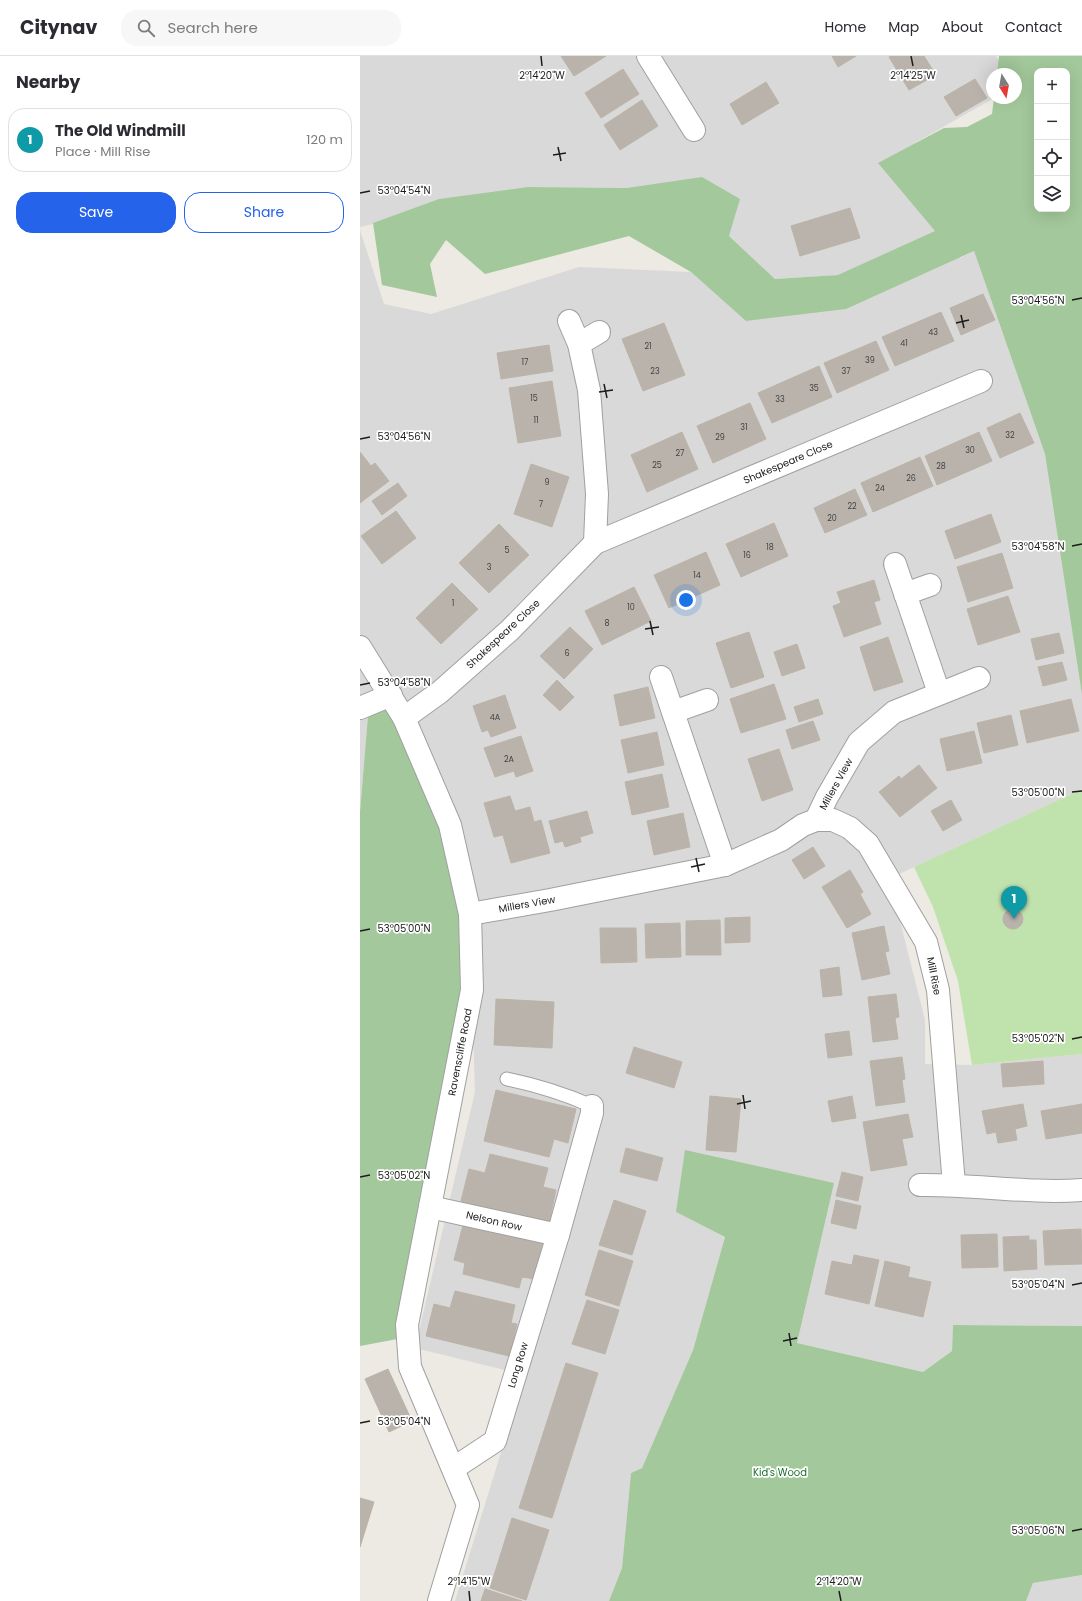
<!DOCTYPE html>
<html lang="en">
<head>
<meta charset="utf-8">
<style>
	:root { --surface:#fff; --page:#f7f7f7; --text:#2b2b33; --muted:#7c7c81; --line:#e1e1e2; --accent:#2563eb }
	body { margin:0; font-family:Poppins,sans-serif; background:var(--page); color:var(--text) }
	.controls { position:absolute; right:12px; top:12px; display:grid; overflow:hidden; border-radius:8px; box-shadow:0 4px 16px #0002 }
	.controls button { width:36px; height:36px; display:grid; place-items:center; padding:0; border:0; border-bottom:1px solid var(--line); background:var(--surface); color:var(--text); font:20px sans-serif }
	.compass { position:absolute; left:626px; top:12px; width:36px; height:36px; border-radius:50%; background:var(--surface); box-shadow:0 4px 16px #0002; rotate:169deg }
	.you { position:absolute; left:326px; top:544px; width:14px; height:14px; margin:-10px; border:3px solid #fff; border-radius:50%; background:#1a73e8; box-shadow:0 0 0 6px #1a73e833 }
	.badge { display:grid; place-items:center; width:26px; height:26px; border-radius:50%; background:var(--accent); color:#fff; font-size:13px; font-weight:700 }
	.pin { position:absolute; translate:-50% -33px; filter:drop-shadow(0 1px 2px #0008) }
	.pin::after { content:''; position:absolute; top:21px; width:14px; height:12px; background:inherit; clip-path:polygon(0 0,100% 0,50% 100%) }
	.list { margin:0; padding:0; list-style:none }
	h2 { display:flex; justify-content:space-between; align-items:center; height:52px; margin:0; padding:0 16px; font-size:17px }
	h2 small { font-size:13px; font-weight:400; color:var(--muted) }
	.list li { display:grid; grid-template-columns:26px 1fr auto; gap:12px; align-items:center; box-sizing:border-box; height:64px; margin:0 8px 8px; padding:0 8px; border:1px solid var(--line); border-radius:16px }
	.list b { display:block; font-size:15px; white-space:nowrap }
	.list p { margin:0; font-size:13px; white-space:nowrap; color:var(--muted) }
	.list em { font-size:13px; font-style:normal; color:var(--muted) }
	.actions { display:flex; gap:8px; padding:12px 16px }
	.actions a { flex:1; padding:9px 0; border:1px solid var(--accent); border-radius:16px; text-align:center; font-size:14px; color:var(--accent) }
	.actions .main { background:var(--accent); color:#fff }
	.icon { flex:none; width:22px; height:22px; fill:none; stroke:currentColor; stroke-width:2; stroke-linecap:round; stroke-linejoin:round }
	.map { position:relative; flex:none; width:722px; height:1545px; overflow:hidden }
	header { display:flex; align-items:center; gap:24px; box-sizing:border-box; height:56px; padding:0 20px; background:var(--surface); border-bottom:1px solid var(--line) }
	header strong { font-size:19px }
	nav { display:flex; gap:22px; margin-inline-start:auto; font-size:14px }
	.search { width:280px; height:36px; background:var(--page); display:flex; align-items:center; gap:10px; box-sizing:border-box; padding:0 14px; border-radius:16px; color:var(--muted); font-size:15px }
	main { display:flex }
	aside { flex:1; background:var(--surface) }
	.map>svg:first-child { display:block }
	.residential { fill:#dad9d9 }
	.grass { fill:#c0e2ad }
	.forest { fill:#a3c89b; fill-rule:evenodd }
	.building { fill:#b9b3ac; stroke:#bcb3a6 }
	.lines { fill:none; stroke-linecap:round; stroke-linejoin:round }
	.service-casing { stroke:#a0a0a0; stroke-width:15 }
	.minor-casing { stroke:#a0a0a0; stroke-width:24 }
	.tertiary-casing { stroke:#a0a0a0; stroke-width:24 }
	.service { stroke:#fff; stroke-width:13 }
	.minor { stroke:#fff; stroke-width:22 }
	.tertiary { stroke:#fff; stroke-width:22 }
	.ticks { fill:none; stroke:#1c1c1c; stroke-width:1.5 }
	.labels { text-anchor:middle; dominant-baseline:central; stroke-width:3.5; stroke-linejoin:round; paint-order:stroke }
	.number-label { font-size:8px; fill:#434240 }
	.street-label { font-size:10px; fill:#1c1c1c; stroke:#fff }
	.park-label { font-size:10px; fill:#166e28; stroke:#fff }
	.ticks-label { font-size:10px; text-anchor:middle; fill:#1c1c1c; stroke:#fff; stroke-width:3.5; stroke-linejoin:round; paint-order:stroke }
</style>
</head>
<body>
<header>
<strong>Citynav</strong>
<div class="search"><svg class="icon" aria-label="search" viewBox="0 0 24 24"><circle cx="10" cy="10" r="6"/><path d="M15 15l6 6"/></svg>Search here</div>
<nav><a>Home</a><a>Map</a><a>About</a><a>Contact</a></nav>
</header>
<main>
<aside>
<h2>Nearby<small></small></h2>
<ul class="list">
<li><span class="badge" style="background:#0f9aa8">1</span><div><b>The Old Windmill</b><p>Place · Mill Rise</p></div><em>120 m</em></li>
</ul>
<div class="actions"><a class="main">Save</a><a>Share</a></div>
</aside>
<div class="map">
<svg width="722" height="1545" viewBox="0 0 722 1545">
	<rect width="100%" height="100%" fill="#eceae3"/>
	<g class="residential">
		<polygon points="0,0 636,0 647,18 632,18 632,42 634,42 555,87 600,202 614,195 685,398 722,639 722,733 522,826 540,865 565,964 565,1008 612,1009 722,998 722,1270 593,1269 592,1295 563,1316 437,1287 473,1127 316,1156 365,1181 333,1294 282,1412 271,1417 262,1512 249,1545 95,1545 165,1319 55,1292 115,1036 110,878 9,649 0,756 0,174 24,248 71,258 219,211 331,216 387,265 478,219 415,223 369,180 267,132 169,131 0,171"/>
		<polygon points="722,1519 722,1545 666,1545 673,1527"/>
	</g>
	<polygon class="grass" points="722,733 722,998 612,1009 598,925 573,851 554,811"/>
	<g class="forest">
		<path d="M639,0H722V639L685,398L614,195L486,253L386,265L331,216L269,180L125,218L86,184L70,208L77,241L22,229L13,167L79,143L168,131L267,132L342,121L380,143L369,180L415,223L478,219L575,175L518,107L584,72L607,71L632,58L634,42H656V18H637ZM677,15H707V153H677Z"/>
		<polygon points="31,639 90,769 112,934 48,1281 0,1290 0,756 9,648"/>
		<polygon points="325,1094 474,1127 437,1287 563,1316 592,1295 593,1269 722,1270 722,1519 673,1527 666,1545 249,1545 262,1512 271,1417 282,1412 333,1294 365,1181 316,1156"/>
	</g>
	<g class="building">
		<polygon points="201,0 246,0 214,20"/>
		<polygon points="472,0 496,0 478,11"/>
		<polygon points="531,0 564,0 576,19 549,34 529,1"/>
		<polygon points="263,13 279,38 241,62 225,37"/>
		<polygon points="615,23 627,42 596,60 584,41"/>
		<polygon points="406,26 419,47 382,69 370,48"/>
		<polygon points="282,44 298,70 260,94 244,69"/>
		<polygon points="490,152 500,182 440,200 431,170"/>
		<polygon points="623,238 635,264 601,279 590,252"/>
		<polygon points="581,256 594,285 535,310 522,281"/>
		<polygon points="304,267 325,319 283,335 262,283"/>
		<polygon points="516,285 529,314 477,337 464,307"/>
		<polygon points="189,289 193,315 141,323 137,297"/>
		<polygon points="459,310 472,341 412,367 398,337"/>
		<polygon points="192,325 201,380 158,387 149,332"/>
		<polygon points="390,347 406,383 353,407 337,370"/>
		<polygon points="660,357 674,387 640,402 627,372"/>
		<polygon points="322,376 338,413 287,436 271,399"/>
		<polygon points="619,376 632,405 577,429 565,400"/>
		<polygon points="0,396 11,410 15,407 29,425 0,447"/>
		<polygon points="560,401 573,430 513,456 501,427"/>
		<polygon points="171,408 209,421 192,471 154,458"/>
		<polygon points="38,427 47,440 22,459 12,445"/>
		<polygon points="495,433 507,459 465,477 454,452"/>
		<polygon points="36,455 56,482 22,508 1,480"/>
		<polygon points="631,458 641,486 595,503 585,475"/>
		<polygon points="414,467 428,500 381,521 366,488"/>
		<polygon points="139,468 169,499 129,537 99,507"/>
		<polygon points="346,496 360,529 309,552 294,519"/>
		<polygon points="642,497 653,532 608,546 597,511"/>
		<polygon points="514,524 520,544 514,546 521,568 484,581 473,550 481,547 477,536"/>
		<polygon points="92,527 118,553 81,588 56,562"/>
		<polygon points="274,531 291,565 242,589 225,555"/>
		<polygon points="648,540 660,576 618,589 607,553"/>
		<polygon points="210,571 233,593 204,623 180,600"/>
		<polygon points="389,576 404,621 371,632 356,587"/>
		<polygon points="699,577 704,597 676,604 671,583"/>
		<polygon points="528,581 543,626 514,635 500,591"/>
		<polygon points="437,588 445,612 422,620 414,596"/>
		<polygon points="702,606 707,624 683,630 678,611"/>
		<polygon points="197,624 214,641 200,655 183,639"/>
		<polygon points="414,628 426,663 381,677 370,643"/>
		<polygon points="288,631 295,662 260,670 254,639"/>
		<polygon points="145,639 156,672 131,681 128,674 122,676 113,650"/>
		<polygon points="458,643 463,658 439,666 434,651"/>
		<polygon points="711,643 719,675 667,687 660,655"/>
		<polygon points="651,659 658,689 624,697 617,667"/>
		<polygon points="453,665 460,684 432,693 426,674"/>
		<polygon points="614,675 622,707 587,715 580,683"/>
		<polygon points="297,676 304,709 268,717 261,684"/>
		<polygon points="161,680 173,715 156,721 154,715 135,721 124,692"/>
		<polygon points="419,693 433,734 402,745 388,703"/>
		<polygon points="559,709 577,732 540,761 519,736 539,720 541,723"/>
		<polygon points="302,718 309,751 272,759 265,726"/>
		<polygon points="150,740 155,755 170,751 174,766 181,764 190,797 151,807 143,779 134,781 124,747"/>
		<polygon points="591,744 602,764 583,775 571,755"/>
		<polygon points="227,755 233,777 220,781 221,786 205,791 203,785 195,787 189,765"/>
		<polygon points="323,757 330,791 294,799 287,765"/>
		<polygon points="453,791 465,810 444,823 432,804"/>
		<polygon points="490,814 503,836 500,838 511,858 487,872 462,831"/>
		<circle cx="653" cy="863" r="10"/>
		<polygon points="390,861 390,886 365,887 365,862"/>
		<polygon points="360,864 361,899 326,899 326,865"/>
		<polygon points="320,867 321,901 286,902 285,868"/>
		<polygon points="524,870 529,895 525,896 530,918 502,924 492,877"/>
		<polygon points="240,872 276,872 277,906 241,907"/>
		<polygon points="479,911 482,939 463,941 460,914"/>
		<polygon points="536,938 539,961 535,962 538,983 513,986 508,941"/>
		<polygon points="136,943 194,946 192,992 134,989"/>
		<polygon points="489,975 492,999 468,1002 465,978"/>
		<polygon points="274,991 322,1006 314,1032 266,1017"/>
		<polygon points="542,1001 545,1023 542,1024 545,1046 516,1050 510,1005"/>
		<polygon points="683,1005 684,1028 643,1031 641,1008"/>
		<polygon points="136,1034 216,1053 208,1087 194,1083 189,1101 124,1085"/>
		<polygon points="350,1040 381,1043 376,1096 346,1094"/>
		<polygon points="492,1040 496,1062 472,1066 468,1045"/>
		<polygon points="663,1048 667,1070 655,1073 657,1084 638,1087 636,1076 627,1078 622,1055"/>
		<polygon points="722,1048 722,1077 686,1083 681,1055"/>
		<polygon points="548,1058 553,1081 542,1083 547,1109 511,1115 503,1066"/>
		<polygon points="266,1092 303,1102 297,1125 260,1116"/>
		<polygon points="130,1098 188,1112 183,1131 196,1134 189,1167 101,1145 109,1113 125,1117"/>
		<polygon points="482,1116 503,1121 498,1145 476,1140"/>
		<polygon points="254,1144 286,1155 272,1199 239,1189"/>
		<polygon points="476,1144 501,1150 496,1173 471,1167"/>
		<polygon points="103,1169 182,1188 174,1223 162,1221 159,1232 103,1218 105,1207 94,1204"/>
		<polygon points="721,1173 722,1208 685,1209 683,1175"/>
		<polygon points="637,1178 638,1211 602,1212 601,1179"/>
		<polygon points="669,1180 669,1184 676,1184 677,1213 644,1215 643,1181"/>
		<polygon points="239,1194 273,1205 259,1250 225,1239"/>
		<polygon points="494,1199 519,1204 509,1248 465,1238 472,1205 492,1209"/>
		<polygon points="525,1205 550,1211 548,1221 571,1226 563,1261 515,1250"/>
		<polygon points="95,1235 155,1249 151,1267 157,1268 149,1300 66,1280 74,1248 90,1252"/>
		<polygon points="227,1244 259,1254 245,1298 212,1288"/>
		<polygon points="206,1307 238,1317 192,1462 159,1452"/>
		<polygon points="28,1313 52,1365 29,1376 5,1323"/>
		<polygon points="0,1442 14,1446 0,1491"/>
		<polygon points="152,1462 189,1474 166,1544 130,1532"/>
		<polygon points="125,1533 162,1545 121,1545"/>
	</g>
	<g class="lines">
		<g class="service-casing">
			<path id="service" d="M147,1023C176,1029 205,1038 232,1050"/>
		</g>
		<g class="minor-casing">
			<g id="minor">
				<polyline points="288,0 334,74"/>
				<polyline points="209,265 219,288 229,334 237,438 235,487"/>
				<polyline points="219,288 239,276"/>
				<polyline points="535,508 579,637"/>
				<polyline points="545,538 570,529"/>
				<polyline points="301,621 365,809"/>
				<polyline points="0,652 31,639"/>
				<polyline points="313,656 347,644"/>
				<polyline points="44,662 80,636 150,574 235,487 621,325"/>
				<polyline points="456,764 473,764 490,772 508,788 566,886 578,934 594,1129"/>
				<polyline points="110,858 190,844 365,809 421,784 443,769 456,764 467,741 499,686 534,656 619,622"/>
				<path d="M560,1129C614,1128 668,1138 722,1134"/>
				<polyline points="70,1151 198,1179"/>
				<polyline points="94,1412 135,1385 198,1179 232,1057 232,1050"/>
			</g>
		</g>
		<g class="tertiary-casing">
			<polyline id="tertiary" points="0,591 44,662 90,769 110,858 112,934 47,1269 50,1311 108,1449 79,1545"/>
		</g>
		<use href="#service" class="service"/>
		<use href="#minor" class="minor"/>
		<use href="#tertiary" class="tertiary"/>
	</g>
	<path class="ticks" d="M181,0L182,10M551,0L553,10M198,91L201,105M193,99L206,97M0,137L10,135M712,244L722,242M601,259L604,272M596,267L609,264M244,328L247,342M239,336L253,334M0,383L10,381M712,490L722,488M290,565L293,579M285,573L299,571M0,629L10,627M712,736L722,735M336,802L339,816M331,811L345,808M0,875L10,873M712,983L722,981M383,1039L385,1053M377,1048L391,1045M0,1121L10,1119M712,1229L722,1227M429,1277L431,1290M423,1285L437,1282M0,1367L10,1365M712,1475L722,1473M109,1535L110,1545M479,1535L481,1545"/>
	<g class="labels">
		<g class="number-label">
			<text x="573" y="276">43</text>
			<text x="544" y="287">41</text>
			<text x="288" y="290">21</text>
			<text x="510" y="304">39</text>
			<text x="165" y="306">17</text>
			<text x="295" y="315">23</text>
			<text x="486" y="315">37</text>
			<text x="454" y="332">35</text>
			<text x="174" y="342">15</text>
			<text x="420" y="343">33</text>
			<text x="176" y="364">11</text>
			<text x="384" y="371">31</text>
			<text x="650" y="379">32</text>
			<text x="360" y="381">29</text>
			<text x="610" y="394">30</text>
			<text x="320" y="397">27</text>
			<text x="297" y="409">25</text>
			<text x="581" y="410">28</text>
			<text x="551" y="422">26</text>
			<text x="187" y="426">9</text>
			<text x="520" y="432">24</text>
			<text x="181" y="448">7</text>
			<text x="492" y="450">22</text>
			<text x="472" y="462">20</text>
			<text x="410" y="491">18</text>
			<text x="147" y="494">5</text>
			<text x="387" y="499">16</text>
			<text x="129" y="511">3</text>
			<text x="337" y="519">14</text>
			<text x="93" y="547">1</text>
			<text x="271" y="551">10</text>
			<text x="247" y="567">8</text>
			<text x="207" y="597">6</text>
			<text x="135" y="661">4A</text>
			<text x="149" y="703">2A</text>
		</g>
		<g class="street-label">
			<text transform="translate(428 406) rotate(-23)">Shakespeare Close</text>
			<text transform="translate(143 578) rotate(-43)">Shakespeare Close</text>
			<text transform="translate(476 728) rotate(-61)">Millers View</text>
			<text transform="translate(167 848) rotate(-10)">Millers View</text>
			<text transform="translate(574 920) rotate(79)">Mill Rise</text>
			<text transform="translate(100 996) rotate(-79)">Ravenscliffe Road</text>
			<text transform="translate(134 1165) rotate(13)">Nelson Row</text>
			<text transform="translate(158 1309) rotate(-73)">Long Row</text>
		</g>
		<g class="park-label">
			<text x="420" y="1416">Kid's Wood</text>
		</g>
	</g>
	<g class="ticks-label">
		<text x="182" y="23">2°14'20"W</text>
		<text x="553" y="23">2°14'25"W</text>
		<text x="44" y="138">53°04'54"N</text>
		<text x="678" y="248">53°04'56"N</text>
		<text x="44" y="384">53°04'56"N</text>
		<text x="678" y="494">53°04'58"N</text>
		<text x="44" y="630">53°04'58"N</text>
		<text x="678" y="740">53°05'00"N</text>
		<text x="44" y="876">53°05'00"N</text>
		<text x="678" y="986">53°05'02"N</text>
		<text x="44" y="1123">53°05'02"N</text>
		<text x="678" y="1232">53°05'04"N</text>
		<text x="44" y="1369">53°05'04"N</text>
		<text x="678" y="1478">53°05'06"N</text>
		<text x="109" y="1529">2°14'15"W</text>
		<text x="479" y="1529">2°14'20"W</text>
	</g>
</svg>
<div class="controls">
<button>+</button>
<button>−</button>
<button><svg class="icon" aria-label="locate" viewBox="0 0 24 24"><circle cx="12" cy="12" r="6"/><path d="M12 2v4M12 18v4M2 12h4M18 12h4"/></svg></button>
<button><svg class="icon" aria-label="layers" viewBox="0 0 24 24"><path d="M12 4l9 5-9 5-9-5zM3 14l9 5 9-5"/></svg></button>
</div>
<svg class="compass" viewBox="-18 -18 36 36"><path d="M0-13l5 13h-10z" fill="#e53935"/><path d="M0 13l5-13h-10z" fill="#7c7c81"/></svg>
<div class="you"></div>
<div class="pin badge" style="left:654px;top:863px;background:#0f9aa8">1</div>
</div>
</main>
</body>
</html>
